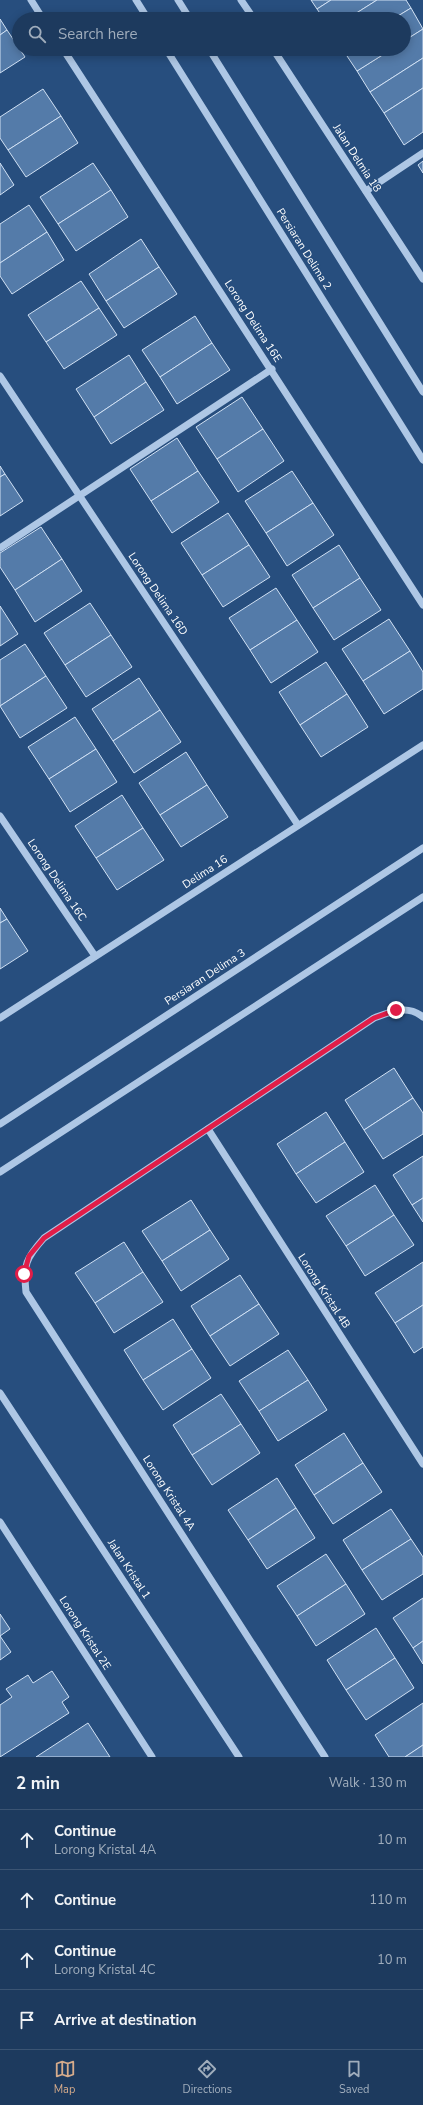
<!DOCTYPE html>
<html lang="en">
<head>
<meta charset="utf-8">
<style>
	:root { --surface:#1d3a5e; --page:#254164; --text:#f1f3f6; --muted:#a0adbc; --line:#3b5473; --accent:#d6ab8b }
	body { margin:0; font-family:"Nunito Sans",sans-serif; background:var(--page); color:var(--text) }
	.stop { position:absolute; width:12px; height:12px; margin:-9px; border:3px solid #e11d48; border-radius:50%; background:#fff }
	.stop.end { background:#e11d48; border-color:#fff; box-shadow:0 1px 4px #0008 }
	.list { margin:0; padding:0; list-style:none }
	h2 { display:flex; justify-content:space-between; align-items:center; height:52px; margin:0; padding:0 16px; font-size:17px }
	h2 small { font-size:13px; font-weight:400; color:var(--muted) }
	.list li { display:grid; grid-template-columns:26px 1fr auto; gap:12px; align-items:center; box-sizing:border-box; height:60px; padding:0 16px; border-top:1px solid var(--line) }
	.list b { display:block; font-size:15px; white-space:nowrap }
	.list p { margin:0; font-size:13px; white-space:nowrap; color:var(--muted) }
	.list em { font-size:13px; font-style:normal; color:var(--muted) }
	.icon { flex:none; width:22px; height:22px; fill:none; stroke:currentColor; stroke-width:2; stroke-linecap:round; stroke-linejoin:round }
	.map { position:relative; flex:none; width:423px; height:1757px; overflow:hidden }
	.search { position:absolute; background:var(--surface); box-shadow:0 2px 10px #0003; left:12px; right:12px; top:12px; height:44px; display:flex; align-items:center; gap:10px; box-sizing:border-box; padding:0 14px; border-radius:22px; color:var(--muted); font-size:15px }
	.sheet { height:292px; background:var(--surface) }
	nav { display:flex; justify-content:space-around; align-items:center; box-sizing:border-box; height:56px; border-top:1px solid var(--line); background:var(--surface); font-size:11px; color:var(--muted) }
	nav a { display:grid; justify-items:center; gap:2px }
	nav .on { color:var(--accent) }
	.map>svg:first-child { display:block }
	.building { fill:#547ba9; stroke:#d1e1f4 }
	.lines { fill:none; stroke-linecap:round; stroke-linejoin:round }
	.minor { stroke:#aec7e5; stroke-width:7 }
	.route { stroke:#e11d48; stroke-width:5 }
	.labels { text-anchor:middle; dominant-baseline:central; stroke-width:3; stroke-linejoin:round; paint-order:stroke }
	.street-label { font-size:11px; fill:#fff; stroke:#274e7e }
</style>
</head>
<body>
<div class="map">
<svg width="423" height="1757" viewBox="0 0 423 1757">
	<rect width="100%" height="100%" fill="#274e7e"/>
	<g class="building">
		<polygon points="311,0 331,0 317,9"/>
		<polygon points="331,0 377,0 347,19 324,19 317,9"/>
		<polygon points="377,0 406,0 411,8 393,19 347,19"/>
		<polygon points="411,8 423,29 404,41 404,19 393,19"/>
		<polygon points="0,19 7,30 0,35"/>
		<polygon points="423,29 423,58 370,92 357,71 392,49 404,49 404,41"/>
		<polygon points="7,30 25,57 0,73 0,35"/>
		<polygon points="346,49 392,49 357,71 343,50"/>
		<polygon points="423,58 423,88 384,113 370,92"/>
		<polygon points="423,88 423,132 404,145 384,113"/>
		<polygon points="43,89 61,116 8,150 0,138 0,117"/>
		<polygon points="61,116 78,143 26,177 8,150"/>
		<polygon points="423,161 423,173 418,165"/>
		<polygon points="0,163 14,185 0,195"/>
		<polygon points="93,163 111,190 58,224 40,197"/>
		<polygon points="111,190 128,217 76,251 58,224"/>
		<polygon points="29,205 47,232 0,263 0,224"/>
		<polygon points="47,232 64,260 12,294 0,276 0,263"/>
		<polygon points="141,239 159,267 106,301 89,274"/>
		<polygon points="159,267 177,294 124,328 106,301"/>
		<polygon points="81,281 99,308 46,342 28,315"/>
		<polygon points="99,308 117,335 64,369 46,342"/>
		<polygon points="195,316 212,343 160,377 142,350"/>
		<polygon points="212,343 230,370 177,404 160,377"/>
		<polygon points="129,355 146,382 94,417 76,389"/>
		<polygon points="146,382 164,410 111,444 94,417"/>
		<polygon points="242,397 263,429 217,459 196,427"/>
		<polygon points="263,429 284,461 238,492 217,459"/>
		<polygon points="177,438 198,471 151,501 130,469"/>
		<polygon points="0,466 5,474 0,477"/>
		<polygon points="198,471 219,502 172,533 151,501"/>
		<polygon points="292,471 313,503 266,533 245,501"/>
		<polygon points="5,474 23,501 0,516 0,477"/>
		<polygon points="313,503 334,535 287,566 266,533"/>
		<polygon points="228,513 249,545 202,575 181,543"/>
		<polygon points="41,527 62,559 15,590 0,567 0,553"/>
		<polygon points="249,545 270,577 223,607 202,575"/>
		<polygon points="339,545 360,578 313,608 292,575"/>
		<polygon points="62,559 82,591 35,622 15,590"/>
		<polygon points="360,578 381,610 334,640 313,608"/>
		<polygon points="276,588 297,620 250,650 229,618"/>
		<polygon points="90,603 111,635 65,665 44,633"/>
		<polygon points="0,606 18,634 0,646"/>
		<polygon points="389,619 410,651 363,681 342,649"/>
		<polygon points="297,620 318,652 271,683 250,650"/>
		<polygon points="111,635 132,667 86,697 65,665"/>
		<polygon points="25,644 46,676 0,706 0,660"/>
		<polygon points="410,651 423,672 423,689 384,714 363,681"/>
		<polygon points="326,662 347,694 300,725 279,692"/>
		<polygon points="46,676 67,708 20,738 0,706"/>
		<polygon points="139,678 160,710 113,741 92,709"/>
		<polygon points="347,694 368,727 321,757 300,725"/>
		<polygon points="160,710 181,742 134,773 113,741"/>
		<polygon points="75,717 96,749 49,779 28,747"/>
		<polygon points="96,749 117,782 70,812 49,779"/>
		<polygon points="186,752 207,785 160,815 139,783"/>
		<polygon points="207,785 228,817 181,847 160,815"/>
		<polygon points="122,795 143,828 96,858 75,826"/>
		<polygon points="143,828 164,860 117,890 96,858"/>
		<polygon points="0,908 7,919 0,923"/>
		<polygon points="7,919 28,951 0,969 0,923"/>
		<polygon points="394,1068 413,1098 364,1130 345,1100"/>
		<polygon points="413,1098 423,1113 423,1134 383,1159 364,1130"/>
		<polygon points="326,1112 345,1142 296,1174 277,1144"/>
		<polygon points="345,1142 364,1172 316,1203 296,1174"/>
		<polygon points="423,1156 423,1198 412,1205 393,1175"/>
		<polygon points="375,1185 394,1215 346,1246 326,1216"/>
		<polygon points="423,1198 423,1222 412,1205"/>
		<polygon points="191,1200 210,1230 162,1261 142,1231"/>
		<polygon points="394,1215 414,1245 365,1276 346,1246"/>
		<polygon points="210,1230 229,1259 181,1291 162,1261"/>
		<polygon points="124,1242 143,1272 95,1303 75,1273"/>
		<polygon points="423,1262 423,1305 395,1323 375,1293"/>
		<polygon points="143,1272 163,1302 114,1333 95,1303"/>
		<polygon points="240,1275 259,1304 210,1336 191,1306"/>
		<polygon points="259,1304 279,1334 230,1366 210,1336"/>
		<polygon points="423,1305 423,1347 414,1353 395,1323"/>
		<polygon points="173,1319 192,1349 143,1380 124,1350"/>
		<polygon points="192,1349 211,1378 163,1410 143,1380"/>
		<polygon points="288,1350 308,1380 259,1411 239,1381"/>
		<polygon points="308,1380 327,1410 278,1441 259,1411"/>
		<polygon points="221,1394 241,1424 192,1455 173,1425"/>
		<polygon points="241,1424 260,1453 212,1485 192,1455"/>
		<polygon points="344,1433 363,1463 314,1495 295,1465"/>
		<polygon points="363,1463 382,1492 333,1524 314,1495"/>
		<polygon points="277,1478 296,1508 248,1540 228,1510"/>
		<polygon points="296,1508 315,1538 267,1569 248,1540"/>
		<polygon points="391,1509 411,1539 362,1570 343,1540"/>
		<polygon points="411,1539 423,1557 423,1574 382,1600 362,1570"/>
		<polygon points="326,1554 346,1584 297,1616 277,1586"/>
		<polygon points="346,1584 365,1614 316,1646 297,1616"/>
		<polygon points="423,1598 423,1641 413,1648 393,1618"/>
		<polygon points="0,1614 10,1629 0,1636 11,1652 0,1660"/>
		<polygon points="376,1628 395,1658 346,1690 327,1660"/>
		<polygon points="423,1641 423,1664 413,1648"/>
		<polygon points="395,1658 414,1688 366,1720 346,1690"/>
		<polygon points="52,1671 69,1697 62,1702 69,1713 0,1757 0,1705 12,1697 6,1689 28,1675 33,1683"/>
		<polygon points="423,1703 423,1745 405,1757 389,1757 375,1735"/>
		<polygon points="88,1723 110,1757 36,1757"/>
		<polygon points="423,1745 423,1757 405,1757"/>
	</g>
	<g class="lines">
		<g class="minor">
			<polyline points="31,0 43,19"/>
			<polyline points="136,0 148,19"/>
			<polyline points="178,0 190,19"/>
			<polyline points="241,0 254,19"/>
			<polyline points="63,49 423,605"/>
			<polyline points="166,49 423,460"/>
			<polyline points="209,49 423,392"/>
			<polyline points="273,49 423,279"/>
			<polyline points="366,191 423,153"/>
			<polyline points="0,376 298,825"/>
			<polyline points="0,548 272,369"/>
			<polyline points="0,816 95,956"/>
			<polyline points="0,1018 423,745"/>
			<polyline points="0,1124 423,848"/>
			<polyline points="208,1129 423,1464"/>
			<polyline points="0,1172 423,897"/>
			<polyline points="0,1393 239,1757"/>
			<polyline points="0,1522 152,1757"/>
			<path d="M325,1757L26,1292C23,1265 26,1258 44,1238L374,1018C391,1012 407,1004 423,1017"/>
		</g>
	</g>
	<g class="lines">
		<polyline class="route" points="24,1274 29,1256 44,1238 374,1018 396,1010"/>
	</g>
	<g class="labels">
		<g class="street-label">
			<text transform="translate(357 158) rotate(57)">Jalan Delmia 18</text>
			<text transform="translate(304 249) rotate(58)">Persiaran Delima 2</text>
			<text transform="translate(253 321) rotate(57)">Lorong Delima 16E</text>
			<text transform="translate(158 594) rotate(56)">Lorong Delima 16D</text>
			<text transform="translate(205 872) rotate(-33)">Delima 16</text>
			<text transform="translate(57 880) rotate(56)">Lorong Delima 16C</text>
			<text transform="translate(205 977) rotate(-33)">Persiaran Delima 3</text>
			<text transform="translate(324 1291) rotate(57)">Lorong Kristal 4B</text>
			<text transform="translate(169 1493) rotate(57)">Lorong Kristal 4A</text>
			<text transform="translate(129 1569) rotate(57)">Jalan Kristal 1</text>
			<text transform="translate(85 1633) rotate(57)">Lorong Kristal 2E</text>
		</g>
	</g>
</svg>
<div class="stop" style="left:24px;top:1274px"></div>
<div class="stop end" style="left:396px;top:1010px"></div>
<div class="search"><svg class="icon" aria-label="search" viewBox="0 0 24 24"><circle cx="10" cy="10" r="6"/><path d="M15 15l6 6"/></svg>Search here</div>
</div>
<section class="sheet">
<h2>2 min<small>Walk · 130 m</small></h2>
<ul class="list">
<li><svg class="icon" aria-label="ahead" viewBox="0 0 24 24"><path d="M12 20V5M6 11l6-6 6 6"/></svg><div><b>Continue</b><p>Lorong Kristal 4A</p></div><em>10 m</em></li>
<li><svg class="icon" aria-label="ahead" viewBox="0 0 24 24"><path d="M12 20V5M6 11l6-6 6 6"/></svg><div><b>Continue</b></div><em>110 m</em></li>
<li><svg class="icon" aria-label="ahead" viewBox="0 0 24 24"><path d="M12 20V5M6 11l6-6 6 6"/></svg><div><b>Continue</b><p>Lorong Kristal 4C</p></div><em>10 m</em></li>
<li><svg class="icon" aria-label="arrive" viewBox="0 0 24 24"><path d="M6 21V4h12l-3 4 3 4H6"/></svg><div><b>Arrive at destination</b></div></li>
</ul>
</section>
<nav>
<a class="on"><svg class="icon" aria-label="map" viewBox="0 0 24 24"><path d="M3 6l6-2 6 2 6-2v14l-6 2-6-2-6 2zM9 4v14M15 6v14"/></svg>Map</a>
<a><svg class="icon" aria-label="directions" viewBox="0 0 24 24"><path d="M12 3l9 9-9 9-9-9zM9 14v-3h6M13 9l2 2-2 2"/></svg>Directions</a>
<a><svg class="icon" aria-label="saved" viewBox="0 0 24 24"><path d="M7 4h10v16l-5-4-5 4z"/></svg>Saved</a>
</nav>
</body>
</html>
